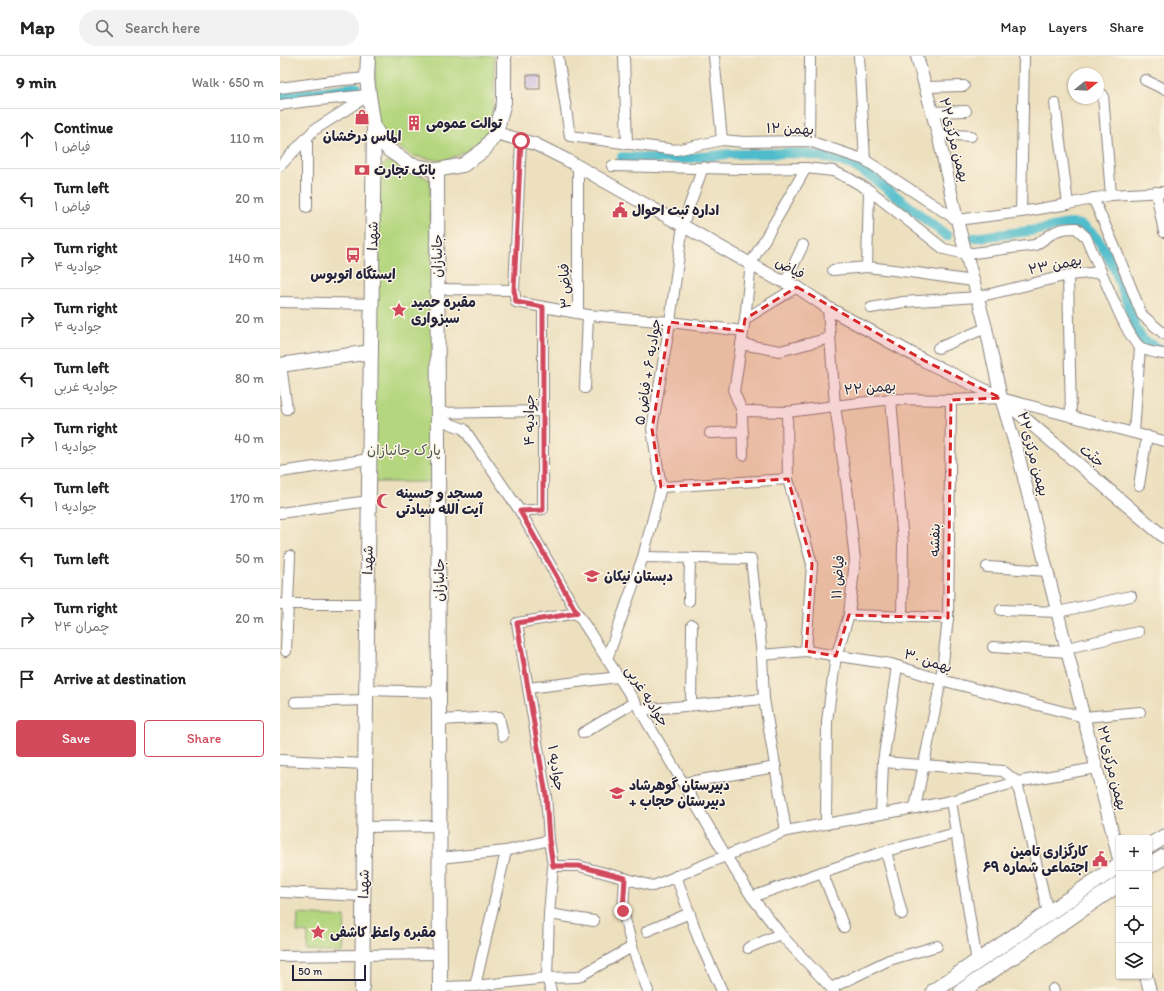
<!DOCTYPE html>
<html lang="en">
<head>
<meta charset="utf-8">
<style>
	:root { --surface:#fff; --page:#f2f2f2; --text:#222; --muted:#767676; --line:#e0e0e0; --accent:#d1495b }
	body { margin:0; font-family:Itim,"Playpen Sans Arabic",sans-serif; background:var(--page); color:var(--text) }
	.controls { position:absolute; right:12px; bottom:12px; display:grid; overflow:hidden; border-radius:4px; box-shadow:0 1px 3px #0004 }
	.controls button { width:36px; height:36px; display:grid; place-items:center; padding:0; border:0; border-bottom:1px solid var(--line); background:var(--surface); color:var(--text); font:20px sans-serif }
	.compass { position:absolute; left:788px; top:12px; width:36px; height:36px; border-radius:50%; background:var(--surface); box-shadow:0 1px 3px #0004; rotate:72deg }
	.scale { position:absolute; left:12px; bottom:10px; width:74px; box-sizing:border-box; padding-left:4px; border:2px solid #22223b; border-top:0; font-size:11px; line-height:14px; white-space:nowrap; color:#22223b; -webkit-text-stroke:3px #fcf5e5; paint-order:stroke }
	.stop { position:absolute; width:12px; height:12px; margin:-9px; border:3px solid #d1495b; border-radius:50%; background:#fff }
	.stop.end { background:#d1495b; border-color:#fff; box-shadow:0 1px 4px #0008 }
	.list { margin:0; padding:0; list-style:none }
	h2 { display:flex; justify-content:space-between; align-items:center; height:52px; margin:0; padding:0 16px; font-size:17px }
	h2 small { font-size:13px; font-weight:400; color:var(--muted) }
	.list li { display:grid; grid-template-columns:26px 1fr auto; gap:12px; align-items:center; box-sizing:border-box; height:60px; padding:0 16px; border-top:1px solid var(--line) }
	.list b { display:block; font-size:15px; white-space:nowrap }
	.list p { margin:0; font-size:13px; white-space:nowrap; color:var(--muted) }
	.list em { font-size:13px; font-style:normal; color:var(--muted) }
	.actions { display:flex; gap:8px; padding:12px 16px }
	.actions a { flex:1; padding:9px 0; border:1px solid var(--accent); border-radius:4px; text-align:center; font-size:14px; color:var(--accent) }
	.actions .main { background:var(--accent); color:#fff }
	.icon { flex:none; width:22px; height:22px; fill:none; stroke:currentColor; stroke-width:2; stroke-linecap:round; stroke-linejoin:round }
	.map { position:relative; flex:none; width:884px; height:935px; overflow:hidden }
	header { display:flex; align-items:center; gap:24px; box-sizing:border-box; height:56px; padding:0 20px; background:var(--surface); border-bottom:1px solid var(--line) }
	header strong { font-size:19px }
	nav { display:flex; gap:22px; margin-inline-start:auto; font-size:14px }
	.search { width:280px; height:36px; background:var(--page); display:flex; align-items:center; gap:10px; box-sizing:border-box; padding:0 14px; border-radius:22px; color:var(--muted); font-size:15px }
	main { display:flex }
	aside { flex:1; background:var(--surface) }
	.map>svg:first-child { display:block }
	.green { fill:#b4d67e; stroke:#6b7c5c }
	.lines { fill:none; stroke-linecap:round; stroke-linejoin:round }
	.canal { stroke:#50bccb; stroke-width:10 }
	.building { fill:#c3b2e1 }
	.minor-casing { stroke:#88817d; stroke-width:12 }
	.tertiary-casing { stroke:#88817d; stroke-width:14 }
	.secondary-casing { stroke:#88817d; stroke-width:16 }
	.primary-casing { stroke:#88817d; stroke-width:17 }
	.minor { stroke:#fff; stroke-width:10 }
	.tertiary { stroke:#fff; stroke-width:12 }
	.secondary { stroke:#fff; stroke-width:14 }
	.primary { stroke:#fff; stroke-width:15 }
	.route { stroke:#d1495b; stroke-width:5 }
	.marked { fill:#d62828; fill-opacity:0.2; stroke:#d62828; stroke-width:3; stroke-dasharray:8 5; stroke-linejoin:round }
	.labels { text-anchor:middle; dominant-baseline:central; stroke-width:3; stroke-linejoin:round; paint-order:stroke }
	.poi-label { font-size:14px; font-weight:bold; fill:#22223b; stroke:#fcf5e5; text-anchor:start }
	.street-label { font-size:14px; fill:#22223b; stroke:#fcf5e5 }
	.park-label { font-size:14px; fill:#4e584f; stroke:#fcf5e5 }
</style>
</head>
<body>
<header>
<strong>Map</strong>
<div class="search"><svg class="icon" aria-label="search" viewBox="0 0 24 24"><circle cx="10" cy="10" r="6"/><path d="M15 15l6 6"/></svg>Search here</div>
<nav><a>Map</a><a>Layers</a><a>Share</a></nav>
</header>
<main>
<aside>
<h2>9 min<small>Walk · 650 m</small></h2>
<ul class="list">
<li><svg class="icon" aria-label="ahead" viewBox="0 0 24 24"><path d="M12 20V5M6 11l6-6 6 6"/></svg><div><b>Continue</b><p>فیاض ۱</p></div><em>110 m</em></li>
<li><svg class="icon" aria-label="left" viewBox="0 0 24 24"><path d="M17 20v-9H6M10 6l-5 5 5 5"/></svg><div><b>Turn left</b><p>فیاض ۱</p></div><em>20 m</em></li>
<li><svg class="icon" aria-label="right" viewBox="0 0 24 24"><path d="M7 20v-9h11M14 6l5 5-5 5"/></svg><div><b>Turn right</b><p>جوادیه ۴</p></div><em>140 m</em></li>
<li><svg class="icon" aria-label="right" viewBox="0 0 24 24"><path d="M7 20v-9h11M14 6l5 5-5 5"/></svg><div><b>Turn right</b><p>جوادیه ۴</p></div><em>20 m</em></li>
<li><svg class="icon" aria-label="left" viewBox="0 0 24 24"><path d="M17 20v-9H6M10 6l-5 5 5 5"/></svg><div><b>Turn left</b><p>جوادیه غربی</p></div><em>80 m</em></li>
<li><svg class="icon" aria-label="right" viewBox="0 0 24 24"><path d="M7 20v-9h11M14 6l5 5-5 5"/></svg><div><b>Turn right</b><p>جوادیه ۱</p></div><em>40 m</em></li>
<li><svg class="icon" aria-label="left" viewBox="0 0 24 24"><path d="M17 20v-9H6M10 6l-5 5 5 5"/></svg><div><b>Turn left</b><p>جوادیه ۱</p></div><em>170 m</em></li>
<li><svg class="icon" aria-label="left" viewBox="0 0 24 24"><path d="M17 20v-9H6M10 6l-5 5 5 5"/></svg><div><b>Turn left</b></div><em>50 m</em></li>
<li><svg class="icon" aria-label="right" viewBox="0 0 24 24"><path d="M7 20v-9h11M14 6l5 5-5 5"/></svg><div><b>Turn right</b><p>چمران ۲۴</p></div><em>20 m</em></li>
<li><svg class="icon" aria-label="arrive" viewBox="0 0 24 24"><path d="M6 21V4h12l-3 4 3 4H6"/></svg><div><b>Arrive at destination</b></div></li>
</ul>
<div class="actions"><a class="main">Save</a><a>Share</a></div>
</aside>
<div class="map">
<svg width="884" height="935" viewBox="0 0 884 935">
	<rect width="100%" height="100%" fill="#fcf5e5"/>
	<filter id="ink" filterUnits="userSpaceOnUse"><feTurbulence type="fractalNoise" baseFrequency=".025" numOctaves="2"/><feDisplacementMap in="SourceGraphic" scale="8" xChannelSelector="R" yChannelSelector="G"/><feConvolveMatrix kernelMatrix="1 2 1 2 8 2 1 2 1" color-interpolation-filters="sRGB"/></filter>
	<filter id="wash" filterUnits="userSpaceOnUse"><feTurbulence type="fractalNoise" baseFrequency=".012" numOctaves="4" result="noise"/><feDisplacementMap in="SourceGraphic" scale="16" xChannelSelector="R" yChannelSelector="G"/><feGaussianBlur stdDeviation="0.9" result="paint"/><feColorMatrix in="noise" values="0 0 0 0 0 0 0 0 0 0 0 0 0 0 0 0 0 1.4 0 .05"/><feComposite in="paint" operator="in"/></filter>
	<g filter="url(#wash)">
		<rect width="100%" height="100%" fill="#ede0bf"/>
		<g class="green">
			<polygon points="95,0 214,0 214,44 210,72 200,87 186,96 163,105 133,100 112,87 102,76 95,60"/>
			<polygon points="108,105 137,117 150,124 156,426 91,426 99,113"/>
			<polygon points="18,858 65,861 63,897 27,895 28,877 17,876"/>
		</g>
		<g class="lines">
			<g class="canal">
				<polyline points="0,41 76,31"/>
				<polyline points="342,101 402,103 448,98 524,97 548,102 572,109 593,122 667,180"/>
				<path d="M693,182C714,179 736,177 757,174C768,173 792,164 802,170C830,184 846,245 856,273L863,284L884,295"/>
			</g>
		</g>
		<g id="blocks">
			<g class="building">
				<rect x="247" y="19" width="13" height="14"/>
				<polygon points="130,60 139,61 139,73 130,72"/>
			</g>
		</g>
	</g>
	<g filter="url(#ink)">
		<use href="#blocks" fill-opacity="0" stroke="#88817d" stroke-width="1"/>
		<g class="lines">
			<g class="minor-casing">
				<g id="minor">
					<polyline points="278,0 290,80 396,94 442,84 464,86 529,85 585,104 677,164 741,156 788,148 831,139 884,136"/>
					<polyline points="344,0 347,88"/>
					<polyline points="434,0 442,84"/>
					<polyline points="579,0 585,104"/>
					<polyline points="865,24 884,33"/>
					<polyline points="645,31 684,30"/>
					<polyline points="0,32 52,25 87,22"/>
					<polyline points="823,39 831,139"/>
					<polyline points="775,47 788,148"/>
					<polyline points="0,49 21,46 87,39"/>
					<polyline points="652,56 686,55"/>
					<polyline points="658,78 691,80"/>
					<polyline points="27,81 27,151"/>
					<polyline points="241,85 234,234 236,246 308,259 390,266 463,275"/>
					<polyline points="529,85 530,0"/>
					<polyline points="0,110 34,74 89,39"/>
					<path d="M332,110L462,113L526,112L553,115L570,123L589,134L664,193L686,198L755,189C773,179 772,172 796,172L806,181L821,216"/>
					<polyline points="876,136 884,176"/>
					<polyline points="813,142 836,194 862,259 884,278"/>
					<polyline points="741,156 744,0"/>
					<polyline points="587,211 589,134"/>
					<polyline points="553,214 587,211 630,216 693,225"/>
					<polyline points="788,219 791,360"/>
					<polyline points="505,227 523,189"/>
					<polyline points="157,233 234,234"/>
					<polyline points="0,246 92,248"/>
					<path d="M591,252L623,246L698,241L788,219L821,216C829,232 847,281 860,291C866,296 877,297 884,298"/>
					<polyline points="298,257 298,111"/>
					<polyline points="465,263 517,231"/>
					<polyline points="461,288 500,295 550,282"/>
					<polyline points="658,292 706,272"/>
					<polyline points="1,309 7,353"/>
					<polyline points="305,332 308,259"/>
					<polyline points="611,343 623,487 622,561"/>
					<polyline points="462,355 507,356 611,343 671,344 721,342 884,385"/>
					<polyline points="507,356 508,423 532,508 526,595"/>
					<polyline points="158,357 263,355"/>
					<polyline points="158,363 184,373 240,455 297,557 360,654 446,800 472,841 503,881 554,935"/>
					<polyline points="430,377 463,376"/>
					<polyline points="854,377 860,291"/>
					<polyline points="463,399 462,355 454,336 465,263 471,207 526,112"/>
					<polyline points="0,416 90,403"/>
					<polyline points="859,429 867,380"/>
					<polyline points="381,431 508,423"/>
					<polyline points="240,455 263,453 263,251"/>
					<polyline points="0,457 89,445"/>
					<polyline points="363,501 471,503 482,599 484,643 506,775"/>
					<polyline points="707,511 768,515"/>
					<polyline points="409,545 410,502"/>
					<polyline points="0,548 88,548"/>
					<polyline points="721,554 778,556 851,540"/>
					<polyline points="569,559 668,562"/>
					<polyline points="713,591 788,596"/>
					<polyline points="787,592 858,576"/>
					<polyline points="6,595 10,500"/>
					<polyline points="482,599 526,595 611,608 661,624 804,661 860,656"/>
					<polyline points="327,603 363,501 381,431 372,373 390,266 403,168 423,111"/>
					<polyline points="248,632 338,621"/>
					<polyline points="87,634 159,636"/>
					<polyline points="15,646 86,644"/>
					<polyline points="411,649 412,569"/>
					<polyline points="360,654 484,643"/>
					<polyline points="159,664 219,661 223,680"/>
					<polyline points="303,677 355,646"/>
					<polyline points="0,704 86,708"/>
					<polyline points="603,706 723,715 737,726 768,857"/>
					<polyline points="403,727 496,711"/>
					<polyline points="671,745 697,907"/>
					<polyline points="635,752 661,624 668,562 671,344"/>
					<polyline points="601,758 603,706 617,610"/>
					<polyline points="546,768 547,665 556,600 569,559 575,504 567,432 555,350 548,252"/>
					<polyline points="85,771 160,770"/>
					<polyline points="606,795 622,858"/>
					<polyline points="160,802 226,795 269,784"/>
					<polyline points="273,810 299,810 373,830 506,775 635,752 671,745 737,726 816,712"/>
					<polyline points="542,816 564,871"/>
					<polyline points="396,820 419,884 442,935"/>
					<polyline points="345,822 343,855 352,891 368,935"/>
					<polyline points="0,836 84,840"/>
					<polyline points="472,841 542,816 606,795 676,777"/>
					<polyline points="269,858 314,865"/>
					<polyline points="367,875 410,857"/>
					<polyline points="468,892 500,878"/>
					<polyline points="0,900 160,898"/>
					<polyline points="195,930 226,795"/>
					<polyline points="160,931 195,930 267,922 298,921 352,891"/>
					<polyline points="551,932 609,904 657,890"/>
					<polyline points="773,933 774,935"/>
					<polyline points="271,935 267,922 269,858 273,810 269,784 266,739 237,567 297,557"/>
				</g>
			</g>
			<g class="tertiary-casing">
				<g id="tertiary">
					<polyline points="637,0 658,78 677,164 706,272 721,342 738,398 839,803"/>
					<polyline points="216,77 255,88 287,104 497,223 517,231 548,252 645,305 721,342 884,481"/>
					<polyline points="866,920 870,935"/>
				</g>
			</g>
			<g class="secondary-casing">
				<g id="secondary">
					<polyline points="88,0 87,22 89,39 94,72 109,94 131,109 157,114 183,109 204,94 216,77 224,46 224,0"/>
					<polyline points="157,114 160,935"/>
					<polyline points="0,309 91,296"/>
					<polyline points="82,935 94,72"/>
				</g>
			</g>
			<g class="primary-casing">
				<g id="primary">
					<polyline points="869,790 884,781"/>
					<polyline points="869,810 884,801"/>
					<polyline points="654,935 839,809"/>
					<polyline points="682,935 839,828"/>
				</g>
			</g>
			<use href="#minor" class="minor"/>
			<use href="#tertiary" class="tertiary"/>
			<use href="#secondary" class="secondary"/>
			<use href="#primary" class="primary"/>
		</g>
	</g>
	<g class="lines" filter="url(#ink)">
		<polyline class="route" points="241,85 234,234 236,246 263,251 263,454 240,455 297,557 237,567 266,739 269,784 273,810 299,810 345,822 343,855"/>
	</g>
	<path class="marked" d="M517,231L645,305L721,342L671,344L668,562L569,559L556,600L526,595L532,508L508,423L381,431L372,373L390,266L463,275L465,263Z"/>
	<defs>
		<g id="shop-bare" transform="scale(1.2)"><path d="M-5-2.5h2.3a2.7 3.5 0 0 1 5.4 0H5L5.5 6h-11ZM-1.5-2.5h3a1.5 2.3 0 0 0-3 0Z" fill="#d1495b" stroke="#fcf5e5" stroke-width="2.5" paint-order="stroke"/></g>
		<g id="building-bare" transform="scale(1.2)"><path d="M-4-6H4V6H1V3H-1V6H-4ZM-2.5-4.3h1.7v1.8h-1.7ZM.8-4.3h1.7v1.8H.8ZM-2.5-1h1.7V.8h-1.7ZM.8-1h1.7V.8H.8Z" fill="#d1495b" stroke="#fcf5e5" stroke-width="2.5" paint-order="stroke"/></g>
		<g id="bank-bare" transform="scale(1.2)"><path d="M-6-4H6V4H-6ZM0-2.3a2.3 2.3 0 1 0 0 4.6a2.3 2.3 0 1 0 0-4.6Z" fill="#d1495b" stroke="#fcf5e5" stroke-width="2.5" paint-order="stroke"/></g>
		<g id="civic-bare" transform="scale(1.2)"><path d="M-.6-6.5H3V-4.5H.6V-3L4-1V1h2V6H-6V1h2V-1L-.6-3ZM-1.2 2.5V6h2.4V2.5Z" fill="#d1495b" stroke="#fcf5e5" stroke-width="2.5" paint-order="stroke"/></g>
		<g id="bus-bare" transform="scale(1.2)"><path d="M-5-6H5V4H4V6H2V4H-2V6H-4V4H-5ZM-3.5-4V0h7V-4ZM-3.5 1.2v1.5H-2V1.2ZM2 1.2v1.5H3.5V1.2Z" fill="#d1495b" stroke="#fcf5e5" stroke-width="2.5" paint-order="stroke"/></g>
		<g id="sight-bare" transform="scale(1.2)"><path d="M0-6L1.8-2.2L6-1.7L2.9 1.2L3.7 5.4L0 3.3L-3.7 5.4L-2.9 1.2L-6-1.7L-1.8-2.2Z" fill="#d1495b" stroke="#fcf5e5" stroke-width="2.5" paint-order="stroke"/></g>
		<g id="mosque-bare" transform="scale(1.2)"><path d="M3.5-4.9A6 6 0 1 0 3.5 4.9A5 5 0 1 1 3.5-4.9Z" fill="#d1495b" stroke="#fcf5e5" stroke-width="2.5" paint-order="stroke"/></g>
		<g id="school-bare" transform="scale(1.2)"><path d="M0-5L7-2L0 1L-7-2ZM-4 1L0 2.5L4 1V4Q0 6-4 4Z" fill="#d1495b" stroke="#fcf5e5" stroke-width="2.5" paint-order="stroke"/></g>
	</defs>
	<g fill-rule="evenodd">
		<use href="#shop-bare" x="82" y="61"/>
		<use href="#building-bare" x="134" y="67"/>
		<use href="#bank-bare" x="82" y="114"/>
		<use href="#civic-bare" x="340" y="154"/>
		<use href="#bus-bare" x="73" y="199"/>
		<use href="#sight-bare" x="119" y="254"/>
		<use href="#mosque-bare" x="104" y="445"/>
		<use href="#school-bare" x="312" y="520"/>
		<use href="#school-bare" x="337" y="737"/>
		<use href="#civic-bare" x="820" y="803"/>
		<use href="#sight-bare" x="38" y="876"/>
	</g>
	<g class="labels">
		<g class="poi-label">
			<text x="146" y="67">توالت عمومی</text>
			<text x="82" y="80" text-anchor="middle">الماس درخشان</text>
			<text x="94" y="114">بانک تجارت</text>
			<text x="352" y="154">اداره ثبت احوال</text>
			<text x="73" y="218" text-anchor="middle">ایستگاه اتوبوس</text>
			<text x="131" y="246">مقبره حمید<tspan x="131" dy="16">سبزواری</tspan></text>
			<text x="116" y="437">مسجد و حسینه<tspan x="116" dy="16">آیت الله سیادتی</tspan></text>
			<text x="324" y="520">دبستان نیکان</text>
			<text x="349" y="729">دبیرستان گوهرشاد<tspan x="349" dy="16">+ دبیرستان حجاب</tspan></text>
			<text x="808" y="795" text-anchor="end">کارگزاری تامین<tspan x="808" dy="16">اجتماعی شماره ۶۹</tspan></text>
			<text x="50" y="876">مقبره واعظ کاشفی</text>
		</g>
		<g class="street-label">
			<text transform="translate(510 73) rotate(2)">بهمن ۱۲</text>
			<text transform="translate(674 84) rotate(76)">۲۲بهمن مرکزی</text>
			<text transform="translate(93 180) rotate(-89)">شهدا</text>
			<text transform="translate(157 200) rotate(-90)">جانبازان</text>
			<text transform="translate(775 209) rotate(-11)">بهمن ۲۳</text>
			<text transform="translate(510 212) rotate(28)">فیاض</text>
			<text transform="translate(285 230) rotate(-93)">فیاض ۳</text>
			<text transform="translate(368 316) rotate(-81)">جوادیه ۶ + فیاض ۵</text>
			<text transform="translate(590 332) rotate(-5)">بهمن ۲۲</text>
			<text transform="translate(249 364) rotate(-90)">جوادیه ۴</text>
			<text transform="translate(753 398) rotate(75)">۲۲بهمن مرکزی</text>
			<text transform="translate(812 400) rotate(40)">جنّت</text>
			<text transform="translate(655 484) rotate(-89)">بنفشه</text>
			<text transform="translate(88 504) rotate(-89)">شهدا</text>
			<text transform="translate(558 521) rotate(-86)">فیاض ۱۱</text>
			<text transform="translate(159 524) rotate(-90)">جانبازان</text>
			<text transform="translate(648 605) rotate(17)">بهمن ۳۰</text>
			<text transform="translate(367 640) rotate(58)">جوادیه غربی</text>
			<text transform="translate(276 712) rotate(81)">جوادیه ۱</text>
			<text transform="translate(832 712) rotate(76)">۲۲بهمن مرکزی</text>
			<text transform="translate(84 828) rotate(-89)">شهدا</text>
		</g>
		<g class="park-label">
			<text x="124" y="394">پارک جانبازان</text>
		</g>
	</g>
</svg>
<div class="controls">
<button>+</button>
<button>−</button>
<button><svg class="icon" aria-label="locate" viewBox="0 0 24 24"><circle cx="12" cy="12" r="6"/><path d="M12 2v4M12 18v4M2 12h4M18 12h4"/></svg></button>
<button><svg class="icon" aria-label="layers" viewBox="0 0 24 24"><path d="M12 4l9 5-9 5-9-5zM3 14l9 5 9-5"/></svg></button>
</div>
<svg class="compass" viewBox="-18 -18 36 36"><path d="M0-13l5 13h-10z" fill="#e53935"/><path d="M0 13l5-13h-10z" fill="#767676"/></svg>
<div class="scale">50 m</div>
<div class="stop" style="left:241px;top:85px"></div>
<div class="stop end" style="left:343px;top:855px"></div>
</div>
</main>
</body>
</html>
